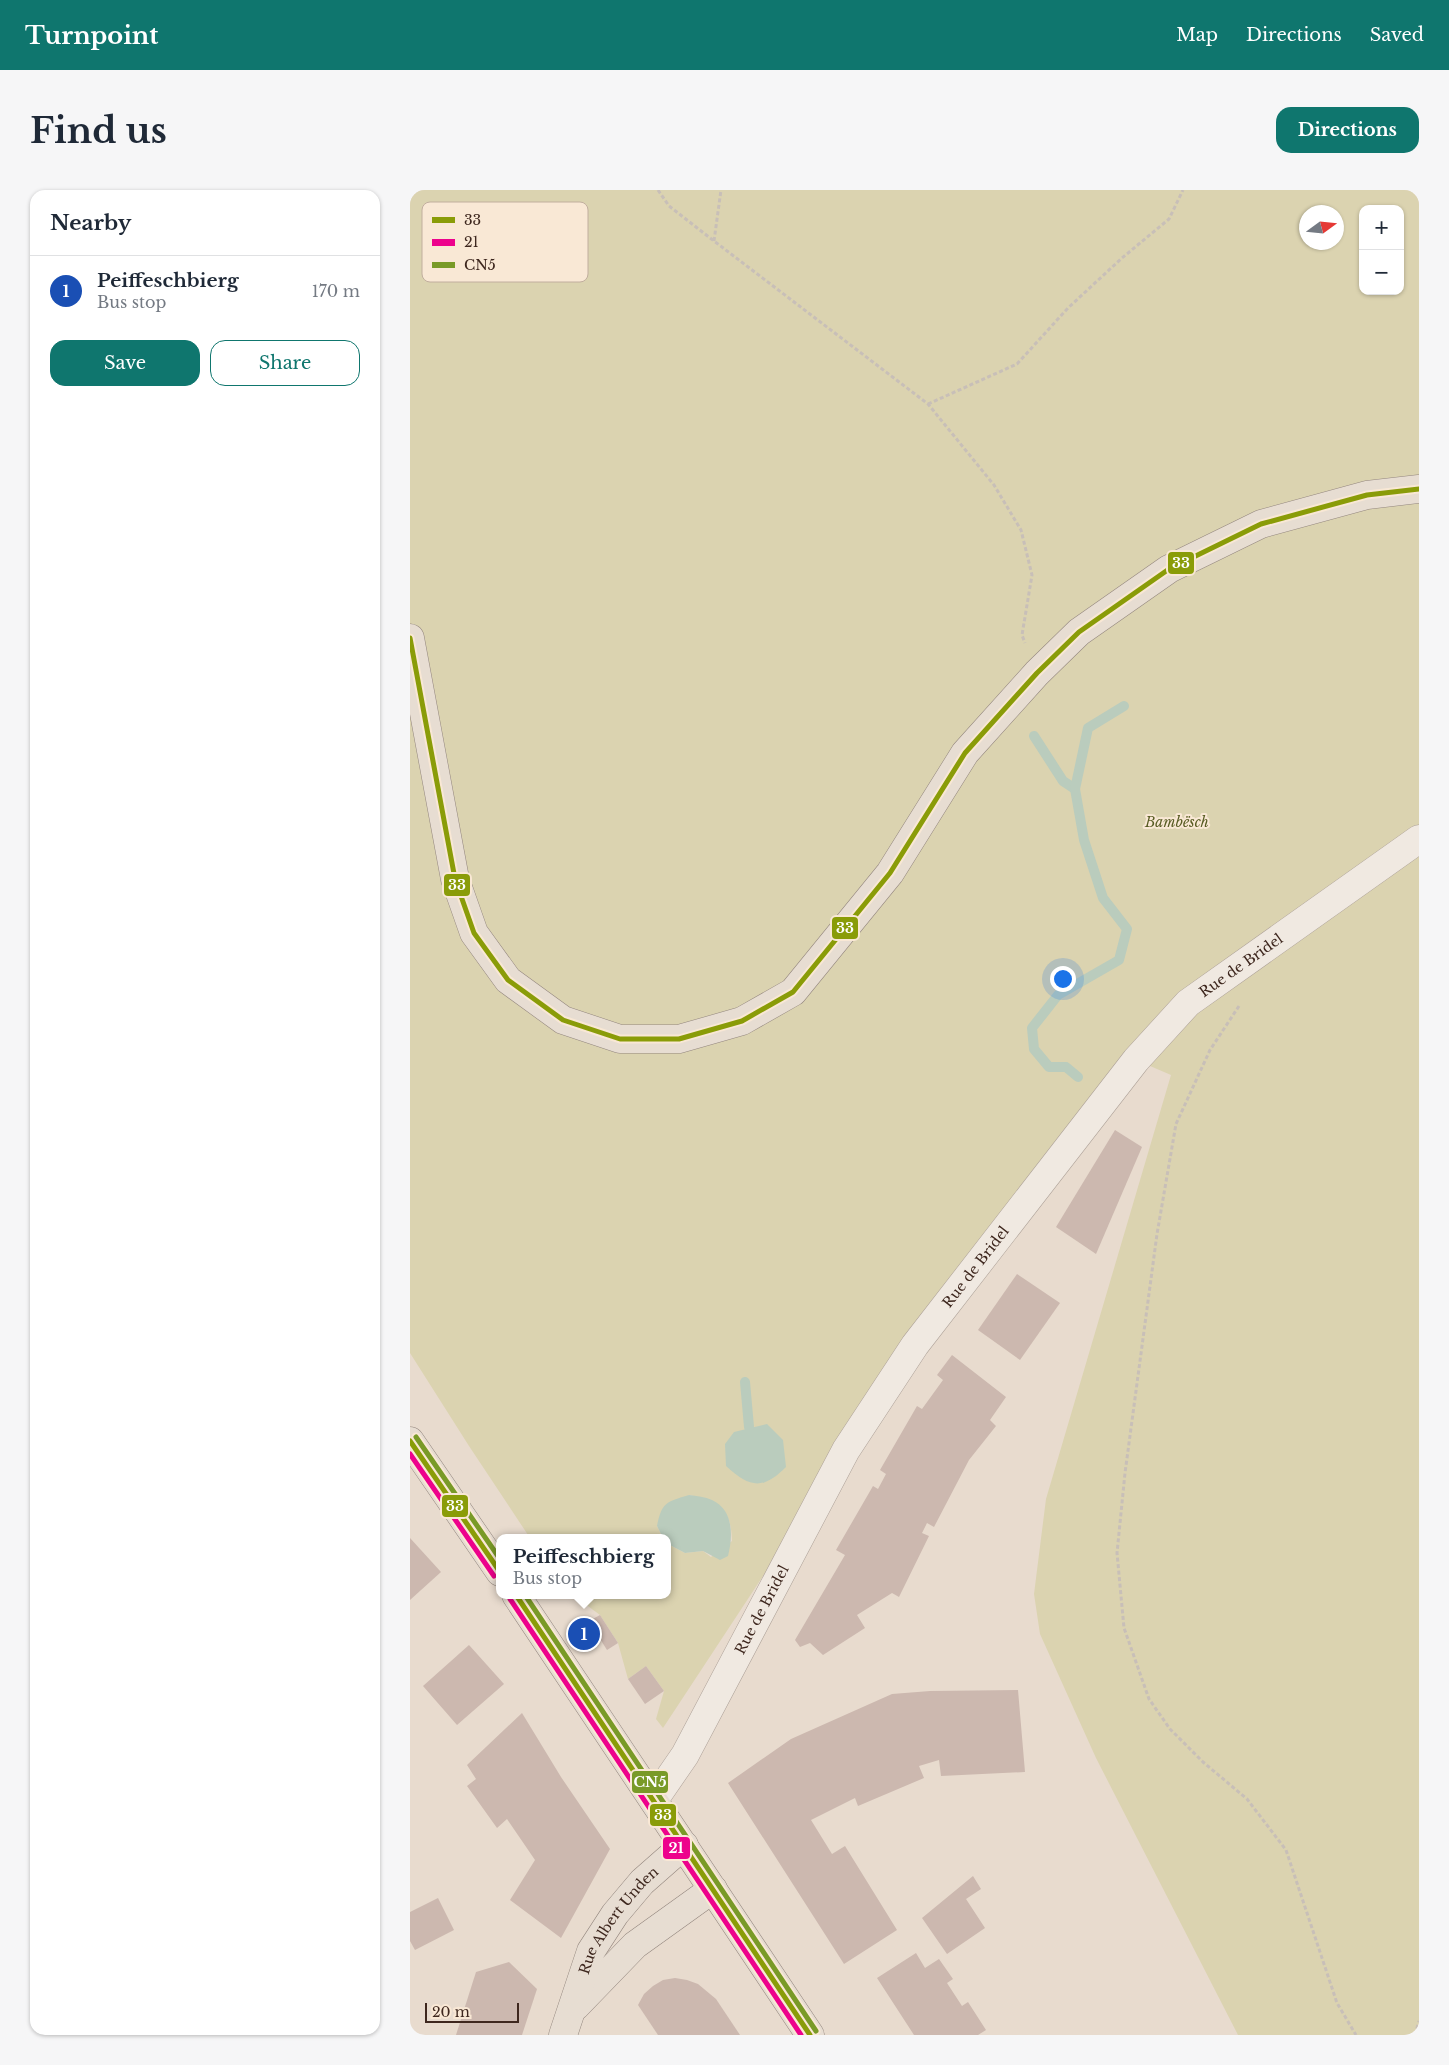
<!DOCTYPE html>
<html lang="en">
<head>
<meta charset="utf-8">
<style>
	:root { --surface:#fff; --page:#f6f6f7; --text:#1f2937; --muted:#747a83; --line:#e0e1e3; --accent:#0f766e }
	body { margin:0; font-family:"Libre Baskerville",serif; background:var(--page); color:var(--text) }
	.controls { position:absolute; right:15px; top:15px; display:grid; overflow:hidden; border-radius:10px; box-shadow:0 1px 4px #0004 }
	.controls button { width:45px; height:45px; display:grid; place-items:center; padding:0; border:0; border-bottom:1px solid var(--line); background:var(--surface); color:var(--text); font:25px sans-serif }
	.compass { position:absolute; left:889px; top:15px; width:45px; height:45px; border-radius:50%; background:var(--surface); box-shadow:0 1px 4px #0004; rotate:75deg }
	.scale { position:absolute; left:15px; bottom:12px; width:94px; box-sizing:border-box; padding-left:5px; border:2px solid #3e271e; border-top:0; font-size:14px; line-height:18px; white-space:nowrap; color:#3e271e; -webkit-text-stroke:4px #f9e8d5; paint-order:stroke }
	.you { position:absolute; left:652px; top:788px; width:18px; height:18px; margin:-12px; border:4px solid #fff; border-radius:50%; background:#1a73e8; box-shadow:0 0 0 8px #1a73e833 }
	.badge { display:grid; place-items:center; width:32px; height:32px; border-radius:50%; background:var(--accent); color:#fff; font-size:16px; font-weight:700 }
	.pin { position:absolute; translate:-50% -50%; border:2px solid #fff; box-shadow:0 1px 5px #0006 }
	.popup { position:absolute; left:86px; top:1344px; width:175px; height:65px; box-sizing:border-box; display:grid; place-content:center; border-radius:10px; background:var(--surface); filter:drop-shadow(0 1px 4px #0005); font-size:16px; white-space:nowrap; color:var(--muted) }
	.popup b { font-size:19px; color:var(--text) }
	.popup::after { content:''; position:absolute; left:50%; top:100%; margin-left:-10px; border:10px solid transparent; border-top-color:var(--surface) }
	.list { margin:0; padding:0; list-style:none }
	h2 { display:flex; justify-content:space-between; align-items:center; height:65px; margin:0; padding:0 20px; font-size:21px }
	h2 small { font-size:16px; font-weight:400; color:var(--muted) }
	.list li { display:grid; grid-template-columns:32px 1fr auto; gap:15px; align-items:center; box-sizing:border-box; height:70px; padding:0 20px; border-top:1px solid var(--line) }
	.list b { display:block; font-size:19px; white-space:nowrap }
	.list p { margin:0; font-size:16px; white-space:nowrap; color:var(--muted) }
	.list em { font-size:16px; font-style:normal; color:var(--muted) }
	.actions { display:flex; gap:10px; padding:15px 20px }
	.actions a { flex:1; padding:11px 0; border:1px solid var(--accent); border-radius:15px; text-align:center; font-size:18px; color:var(--accent) }
	.actions .main { background:var(--accent); color:#fff }
	.map { position:relative; flex:none; width:1009px; height:1845px; overflow:hidden; border-radius:15px }
	header { display:flex; align-items:center; gap:30px; box-sizing:border-box; height:70px; padding:0 25px; background:var(--accent); color:#fff }
	header strong { font-size:24px }
	nav { display:flex; gap:28px; margin-inline-start:auto; font-size:18px }
	.intro { display:flex; align-items:center; justify-content:space-between; box-sizing:border-box; height:120px; padding:0 30px }
	h1 { margin:0; font-size:35px }
	.button { padding:12px 22px; border-radius:15px; background:var(--accent); color:#fff; font-size:18px; font-weight:700 }
	main { display:flex; gap:30px; padding:0 30px }
	aside { flex:1; background:var(--surface); border-radius:15px; box-shadow:0 1px 4px #0004 }
	.map>svg:first-child { display:block }
	.green { fill:#dbd3b0; fill-rule:evenodd }
	.water { fill:#baccbd }
	.lines { fill:none; stroke-linecap:round; stroke-linejoin:round }
	.stream { stroke:#baccbd; stroke-width:10 }
	.building { fill:#ccb8af }
	.minor-casing { stroke:#ada198; stroke-width:29 }
	.major-casing { stroke:#93867e; stroke-width:29 }
	.path { stroke:#c8bfb8; stroke-width:3; stroke-dasharray:4 2.5; stroke-linecap:butt }
	.minor { stroke:#f0e9e1; stroke-width:28 }
	.major { stroke:#e7ddd2; stroke-width:28 }
	.bus-1-casing { stroke:#f9e8d5; stroke-width:9 }
	.bus-2-casing { stroke:#f9e8d5; stroke-width:9 }
	.bus-3-casing { stroke:#f9e8d5; stroke-width:9 }
	.bus-1 { stroke:#8a9c08; stroke-width:5 }
	.bus-2 { stroke:#ed028c; stroke-width:5 }
	.bus-3 { stroke:#799a27; stroke-width:5 }
	.labels { text-anchor:middle; dominant-baseline:central; stroke-width:4; stroke-linejoin:round; paint-order:stroke }
	.park-label { font-size:14px; font-style:italic; fill:#585c23; stroke:#f9e8d5 }
	.street-label { font-size:14px; fill:#3e271e; stroke:#f9e8d5 }
	.key { fill:#f9e8d5; stroke:#c1ae9e; stroke-width:1 }
	.key-label { font-size:14px; fill:#3e271e }
	.line-badge { stroke:#f9e8d5; stroke-width:2 }
	.badge-label { font-size:14px; text-anchor:middle; font-weight:bold; fill:#fff }
</style>
</head>
<body>
<header>
<strong>Turnpoint</strong>
<nav><a>Map</a><a>Directions</a><a>Saved</a></nav>
</header>
<div class="intro"><h1>Find us</h1><a class="button">Directions</a></div>
<main>
<aside>
<h2>Nearby<small></small></h2>
<ul class="list">
<li><span class="badge" style="background:#1a4fb4">1</span><div><b>Peiffeschbierg</b><p>Bus stop</p></div><em>170 m</em></li>
</ul>
<div class="actions"><a class="main">Save</a><a>Share</a></div>
</aside>
<div class="map">
<svg width="1009" height="1845" viewBox="0 0 1009 1845">
	<rect width="100%" height="100%" fill="#e8dbce"/>
	<path class="green" d="M0,0H1009V1845H828L686,1568L630,1444L624,1404L636,1309L761,885L726,870L436,1260L253,1538L246,1529L254,1501L236,1476L218,1489L208,1453L190,1425L163,1405H258V1354L275,1363L293,1361L301,1367L322,1351C321,1318 309,1311 279,1305L247,1336L253,1348H120L59,1256L0,1163ZM953,19H990V101H953ZM896,22H926V52H896Z"/>
	<g class="water">
		<path d="M357,1234L373,1250L376,1277C353,1300 340,1298 316,1276L315,1254L324,1242Z"/>
		<path d="M279,1305C287,1306 295,1307 302,1310C324,1320 323,1347 318,1366L310,1370L293,1361L275,1363L258,1354V1348H253L247,1336C252,1312 256,1312 279,1305Z"/>
	</g>
	<g class="lines">
		<g class="stream">
			<polyline points="624,546 653,591 665,599"/>
			<polyline points="668,887 656,877 639,877 624,859 622,838 648,805 709,770 717,739 693,708 674,650 665,599 678,538 714,516"/>
			<polyline points="335,1192 339,1237"/>
		</g>
	</g>
	<g class="building">
		<polygon points="705,940 732,957 686,1064 646,1037"/>
		<polygon points="607,1084 650,1113 610,1170 568,1140"/>
		<polygon points="542,1165 596,1207 580,1230 586,1236 559,1270 524,1337 517,1333 512,1343 519,1346 489,1407 482,1403 447,1425 455,1438 413,1465 400,1453 390,1457 385,1450 435,1365 426,1360 463,1296 468,1299 476,1284 470,1280 507,1216 512,1219 533,1190 527,1185"/>
		<polygon points="0,1348 31,1382 0,1410"/>
		<polygon points="190,1425 208,1453 197,1460 179,1431"/>
		<polygon points="59,1455 94,1494 47,1535 13,1496"/>
		<polygon points="236,1476 254,1501 235,1514 218,1489"/>
		<polygon points="608,1500 615,1582 531,1586 529,1570 509,1576 514,1588 448,1616 445,1608 401,1630 422,1664 435,1656 487,1740 434,1774 318,1593 381,1549 482,1504 520,1501"/>
		<polygon points="112,1523 151,1587 200,1659 151,1748 100,1710 125,1670 97,1629 87,1638 57,1596 66,1589 57,1575"/>
		<polygon points="563,1686 571,1699 556,1709 575,1738 537,1764 512,1728"/>
		<polygon points="28,1708 44,1740 5,1760 0,1751 0,1722"/>
		<polygon points="506,1763 515,1778 529,1769 543,1789 537,1793 552,1816 558,1812 576,1840 568,1845 504,1845 467,1788"/>
		<polygon points="99,1772 127,1799 112,1845 46,1845 66,1782"/>
		<polygon points="265,1788 277,1790 288,1794 306,1809 330,1845 248,1845 228,1815 234,1804 243,1796 253,1790"/>
	</g>
	<g class="lines">
		<g class="minor-casing">
			<g id="minor">
				<path id="s1" d="M244,1610L275,1565L436,1260L505,1155L726,870L778,813L1009,649"/>
			</g>
		</g>
		<g class="major-casing">
			<g id="major">
				<polyline points="0,448 45,689 64,743 98,790 153,830 210,849 269,849 332,831 383,802 480,683 555,563 627,483 669,442 759,379 851,334 957,305 1009,299"/>
				<polyline points="0,1251 90,1382"/>
				<polyline points="106,1405 400,1845"/>
				<polyline points="166,1816 225,1755 303,1699"/>
				<path id="s2" d="M153,1845L181,1761L205,1724L232,1692L274,1655"/>
			</g>
		</g>
		<g class="path">
			<polyline points="248,0 259,16 304,51 518,214 584,295 611,340 622,385 612,445 615,453"/>
			<polyline points="304,51 311,0"/>
			<polyline points="518,214 607,174 658,118 712,68 759,29 773,0"/>
			<polyline points="829,816 800,860 766,934 747,1044 715,1283 707,1363 714,1438 739,1509 760,1539 793,1572 837,1609 876,1660 927,1813 946,1845"/>
			<polyline points="1005,1845 1009,1831"/>
		</g>
		<use href="#minor" class="minor"/>
		<use href="#major" class="major"/>
		<g class="bus-1-casing">
			<g id="bus-1">
				<polyline points="0,448 45,689 64,743 98,790 153,830 210,849 269,849 332,831 383,802 480,683 555,563 627,483 669,442 759,379 851,334 957,305 1009,299"/>
				<polyline points="0,1251 90,1382"/>
				<polyline points="106,1405 400,1845"/>
			</g>
		</g>
		<g class="bus-2-casing">
			<g id="bus-2">
				<polyline points="0,1264 84,1386"/>
				<polyline points="100,1409 391,1845"/>
			</g>
		</g>
		<g class="bus-3-casing">
			<g id="bus-3">
				<polyline points="6,1247 90,1369"/>
				<polyline points="115,1405 406,1841"/>
			</g>
		</g>
		<use href="#bus-1" class="bus-1"/>
		<use href="#bus-2" class="bus-2"/>
		<use href="#bus-3" class="bus-3"/>
	</g>
	<g class="labels">
		<g class="park-label">
			<text x="767" y="632">Bambësch</text>
		</g>
		<g class="street-label">
			<text stroke="none"><textPath href="#s1" startOffset="1028">Rue de Bridel</textPath></text>
			<text stroke="none"><textPath href="#s1" startOffset="624">Rue de Bridel</textPath></text>
			<text stroke="none"><textPath href="#s1" startOffset="219">Rue de Bridel</textPath></text>
			<text stroke="none"><textPath href="#s2" startOffset="129">Rue Albert Unden</textPath></text>
		</g>
	</g>
	<rect x="12" y="12" width="166" height="80" rx="8" class="key"/>
	<rect x="22" y="27" width="23" height="6" fill="#8a9c08"/>
	<rect x="22" y="49" width="23" height="7" fill="#ed028c"/>
	<rect x="22" y="72" width="23" height="6" fill="#799a27"/>
	<g class="key-label">
		<text x="54" y="35">33</text>
		<text x="54" y="57">21</text>
		<text x="54" y="80">CN5</text>
	</g>
	<g class="line-badge">
		<rect x="757" y="361" width="28" height="24" rx="5" fill="#8a9c08"/>
		<rect x="33" y="683" width="28" height="24" rx="5" fill="#8a9c08"/>
		<rect x="421" y="726" width="28" height="24" rx="5" fill="#8a9c08"/>
		<rect x="31" y="1304" width="28" height="24" rx="5" fill="#8a9c08"/>
		<rect x="221" y="1580" width="38" height="24" rx="5" fill="#799a27"/>
		<rect x="239" y="1613" width="28" height="24" rx="5" fill="#8a9c08"/>
		<rect x="252" y="1646" width="29" height="24" rx="5" fill="#ed028c"/>
	</g>
	<g class="badge-label">
		<text x="771" y="378">33</text>
		<text x="47" y="700">33</text>
		<text x="435" y="743">33</text>
		<text x="45" y="1321">33</text>
		<text x="240" y="1597">CN5</text>
		<text x="253" y="1630">33</text>
		<text x="266" y="1663">21</text>
	</g>
</svg>
<div class="controls">
<button>+</button>
<button>−</button>
</div>
<svg class="compass" viewBox="-18 -18 36 36"><path d="M0-13l5 13h-10z" fill="#e53935"/><path d="M0 13l5-13h-10z" fill="#747a83"/></svg>
<div class="scale">20 m</div>
<div class="you"></div>
<div class="pin badge" style="left:174px;top:1444px;background:#1a4fb4">1</div>
<div class="popup"><b>Peiffeschbierg</b>Bus stop</div>
</div>
</main>
</body>
</html>
